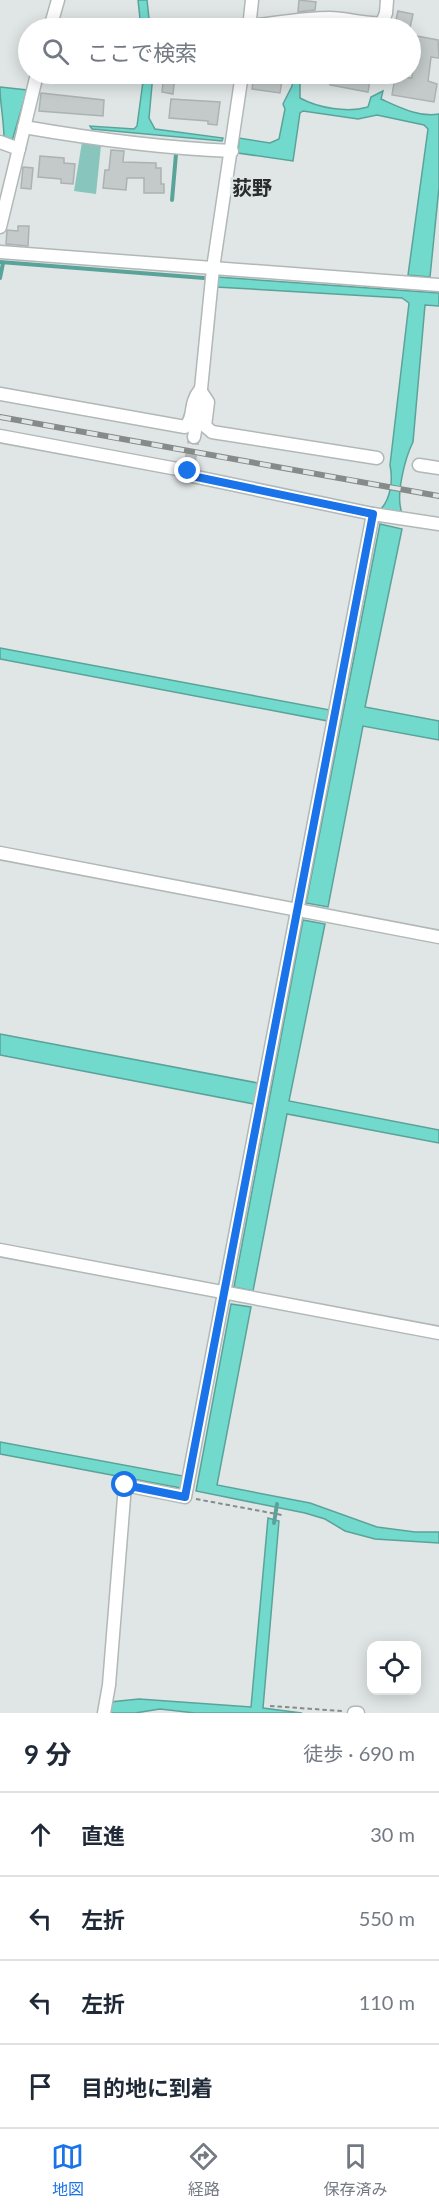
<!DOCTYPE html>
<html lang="ja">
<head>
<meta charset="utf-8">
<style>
	:root { --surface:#fff; --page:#f6f6f7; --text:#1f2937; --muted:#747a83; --line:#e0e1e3; --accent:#1a73e8 }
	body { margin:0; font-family:Lato,"Noto Sans JP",sans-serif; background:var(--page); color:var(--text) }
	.controls { position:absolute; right:18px; bottom:18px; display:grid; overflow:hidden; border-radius:12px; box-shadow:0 3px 15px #0003 }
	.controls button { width:54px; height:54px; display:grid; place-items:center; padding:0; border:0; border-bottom:2px solid var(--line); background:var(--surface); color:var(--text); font:30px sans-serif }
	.stop { position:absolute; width:18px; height:18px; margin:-14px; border:4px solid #1a73e8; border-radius:50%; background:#fff }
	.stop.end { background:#1a73e8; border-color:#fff; box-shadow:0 2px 6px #0008 }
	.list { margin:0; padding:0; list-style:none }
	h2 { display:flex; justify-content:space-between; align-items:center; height:78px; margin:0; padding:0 24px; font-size:26px }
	h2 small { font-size:20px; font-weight:400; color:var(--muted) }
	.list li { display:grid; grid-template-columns:39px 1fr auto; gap:18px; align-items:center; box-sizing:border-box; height:84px; padding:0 24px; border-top:2px solid var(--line) }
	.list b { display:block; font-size:22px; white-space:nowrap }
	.list em { font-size:20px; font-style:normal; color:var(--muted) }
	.icon { flex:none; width:33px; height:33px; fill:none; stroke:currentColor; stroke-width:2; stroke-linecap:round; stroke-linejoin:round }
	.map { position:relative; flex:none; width:439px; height:1713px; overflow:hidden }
	.search { position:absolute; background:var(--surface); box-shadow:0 3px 15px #0003; left:18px; right:18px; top:18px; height:66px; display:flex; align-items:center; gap:15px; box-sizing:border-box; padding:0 21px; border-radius:33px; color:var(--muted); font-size:22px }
	.sheet { height:414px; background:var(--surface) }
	nav { display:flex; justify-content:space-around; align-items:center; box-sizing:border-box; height:84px; border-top:2px solid var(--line); background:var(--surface); font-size:16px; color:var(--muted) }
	nav a { display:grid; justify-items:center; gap:3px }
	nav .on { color:var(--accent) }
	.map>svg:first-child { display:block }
	.green { fill:#88c5bd }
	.water { fill:#72d9cd; stroke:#5aa39a; stroke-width:1.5 }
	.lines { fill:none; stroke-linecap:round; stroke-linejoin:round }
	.stream { stroke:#5aa39a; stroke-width:4 }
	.building { fill:#c3cac9; stroke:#acb2b1; stroke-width:1.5 }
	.minor-tunnel { stroke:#b9bfbe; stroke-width:12; stroke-dasharray:12 6; stroke-linecap:butt }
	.minor-casing { stroke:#b1b8b7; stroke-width:15 }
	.path { stroke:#878c8b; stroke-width:2; stroke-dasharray:4.5 3; stroke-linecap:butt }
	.minor { stroke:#fff; stroke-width:12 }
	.rail-casing { stroke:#868b8a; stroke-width:6 }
	.rail { stroke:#dfe6e5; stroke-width:4; stroke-dasharray:11; stroke-linecap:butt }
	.route { stroke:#1a73e8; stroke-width:8 }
	.labels { text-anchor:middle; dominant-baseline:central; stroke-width:6; stroke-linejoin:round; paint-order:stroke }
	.neighbourhood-label { font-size:20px; font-weight:bold; fill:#282d2c; stroke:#dfe6e5 }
</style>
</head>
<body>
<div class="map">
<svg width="439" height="1713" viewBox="0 0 439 1713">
	<rect width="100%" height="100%" fill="#dfe6e5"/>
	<polygon class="green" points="82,142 101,145 96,194 74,191"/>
	<g class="water">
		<polygon points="138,0 147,0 150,28 141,28"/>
		<polygon points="144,74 153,74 149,118 155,129 223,138 222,141 92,129 90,126 134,129 137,126"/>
		<path d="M294,74H300V98C318,108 348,113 368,107L371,97L383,91L381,99C399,107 420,118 439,114V187L430,277L408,275L428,129L424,125L377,115L358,119L303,111L300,113L293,161L238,153L239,138L270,143L279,139L285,109L283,104L292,86Z"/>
		<path d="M0,87L27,90L12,141L4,139C4,120 0,105 0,87Z"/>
		<path d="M217,277L439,293V306L425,305L413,442C405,458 395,496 402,513L381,509C391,498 393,479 390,465L409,303L402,298L216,287Z"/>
		<polygon points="380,524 402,529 365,707 439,721 439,740 363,726 328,907 306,903"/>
		<polygon points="0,648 330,710 328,721 0,659"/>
		<polygon points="303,920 325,924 289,1101 439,1130 439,1143 287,1114 253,1291 234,1287"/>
		<polygon points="0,1034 258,1083 254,1104 0,1055"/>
		<polygon points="231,1304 251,1307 217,1485 310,1503 377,1527 415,1532 439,1532 439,1543 375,1539 345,1531 325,1519 305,1513 196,1491"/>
		<polygon points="0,1442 183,1476 181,1488 0,1454"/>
		<polygon points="268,1518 279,1521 263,1708 302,1713 195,1713 160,1709 135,1713 110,1713 110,1702 139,1699 251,1707"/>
	</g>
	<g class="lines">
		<g class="stream">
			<polyline points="172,200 176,154"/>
			<polyline points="0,262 204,278"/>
			<polyline points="0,278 3,263"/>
			<polyline points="274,1523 277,1504"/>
		</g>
	</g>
	<g class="building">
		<polygon points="299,0 316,2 315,10 298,12"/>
		<polygon points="398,11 413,14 410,28 394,28"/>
		<polygon points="411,35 438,40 439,58 431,57 428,81 437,84 434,102 392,95 395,77 412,78 414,54 411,53"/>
		<polygon points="164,74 175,74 173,94 162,92"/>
		<polygon points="254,74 283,74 280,93 252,89"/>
		<polygon points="331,74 371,74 368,92 330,85"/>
		<polygon points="41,93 104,100 103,116 39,111"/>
		<polygon points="171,99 220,102 217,125 208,124 208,121 169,118"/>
		<polygon points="111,150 124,151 123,162 156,163 156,168 161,168 161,184 164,184 164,193 144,193 144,178 127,178 126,190 103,188 105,170 109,170"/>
		<polygon points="40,156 64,158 64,163 75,164 73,184 61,183 61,179 38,177"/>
		<polygon points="23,167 33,168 31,189 21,188"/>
		<polygon points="18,226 29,226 28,246 6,244 7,230 18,231"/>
	</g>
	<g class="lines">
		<polyline class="minor-tunnel" points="190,462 194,437"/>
		<g class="minor-casing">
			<g id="minor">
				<path d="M249,26C276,23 303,18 330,18C348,18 364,25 382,23L386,13L387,0"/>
				<polyline points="50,28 58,0"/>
				<polyline points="249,28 252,0"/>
				<path d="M24,127C93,139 162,148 232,151"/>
				<polyline points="0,142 19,149"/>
				<polyline points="0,227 37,74"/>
				<polyline points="0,252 439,285"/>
				<path d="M0,394L185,427C196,415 188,405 200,390L208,402L205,426L212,432L377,458"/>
				<polyline points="0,436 188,471 192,476 373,514"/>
				<polyline points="194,437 199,409 213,268 242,74"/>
				<polyline points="419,465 439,468"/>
				<polyline points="0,853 439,937"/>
				<polyline points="0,1250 439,1333"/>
				<polyline points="104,1713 109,1685 125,1485 185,1497 373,514 439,524"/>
				<polyline points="354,1713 358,1713"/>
			</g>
		</g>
		<g class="path">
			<polyline points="196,1499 282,1515"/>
			<polyline points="270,1706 342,1711"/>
		</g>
		<use href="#minor" class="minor"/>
		<g class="rail-casing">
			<polyline id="rail" points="0,417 439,496"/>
		</g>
		<use href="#rail" class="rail"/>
	</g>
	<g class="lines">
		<polyline class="route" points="125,1485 185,1497 373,514 192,476 188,471"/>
	</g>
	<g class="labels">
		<g class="neighbourhood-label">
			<text x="252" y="187">荻野</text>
		</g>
	</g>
</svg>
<div class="controls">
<button><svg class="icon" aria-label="locate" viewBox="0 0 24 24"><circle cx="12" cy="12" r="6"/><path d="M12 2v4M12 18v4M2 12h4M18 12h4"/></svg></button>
</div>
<div class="stop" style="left:125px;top:1485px"></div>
<div class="stop end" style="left:188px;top:471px"></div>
<div class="search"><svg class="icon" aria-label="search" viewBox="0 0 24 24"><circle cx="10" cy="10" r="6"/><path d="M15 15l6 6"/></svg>ここで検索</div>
</div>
<section class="sheet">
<h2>9 分<small>徒歩 · 690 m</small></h2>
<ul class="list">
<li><svg class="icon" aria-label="ahead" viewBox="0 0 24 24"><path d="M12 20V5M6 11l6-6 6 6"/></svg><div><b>直進</b></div><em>30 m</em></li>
<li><svg class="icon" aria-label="left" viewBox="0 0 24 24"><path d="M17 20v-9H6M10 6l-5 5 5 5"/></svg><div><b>左折</b></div><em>550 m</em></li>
<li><svg class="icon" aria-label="left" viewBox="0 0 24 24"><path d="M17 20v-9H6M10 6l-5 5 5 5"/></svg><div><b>左折</b></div><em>110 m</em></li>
<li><svg class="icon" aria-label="arrive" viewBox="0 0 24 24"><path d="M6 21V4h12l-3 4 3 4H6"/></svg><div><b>目的地に到着</b></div></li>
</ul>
</section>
<nav>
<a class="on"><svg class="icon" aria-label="map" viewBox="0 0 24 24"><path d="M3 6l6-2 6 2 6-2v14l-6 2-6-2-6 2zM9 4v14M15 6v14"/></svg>地図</a>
<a><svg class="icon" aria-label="directions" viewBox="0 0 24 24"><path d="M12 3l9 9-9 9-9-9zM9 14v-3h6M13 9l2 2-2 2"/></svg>経路</a>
<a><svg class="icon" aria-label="saved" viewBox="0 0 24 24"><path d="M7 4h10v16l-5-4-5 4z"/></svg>保存済み</a>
</nav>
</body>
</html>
